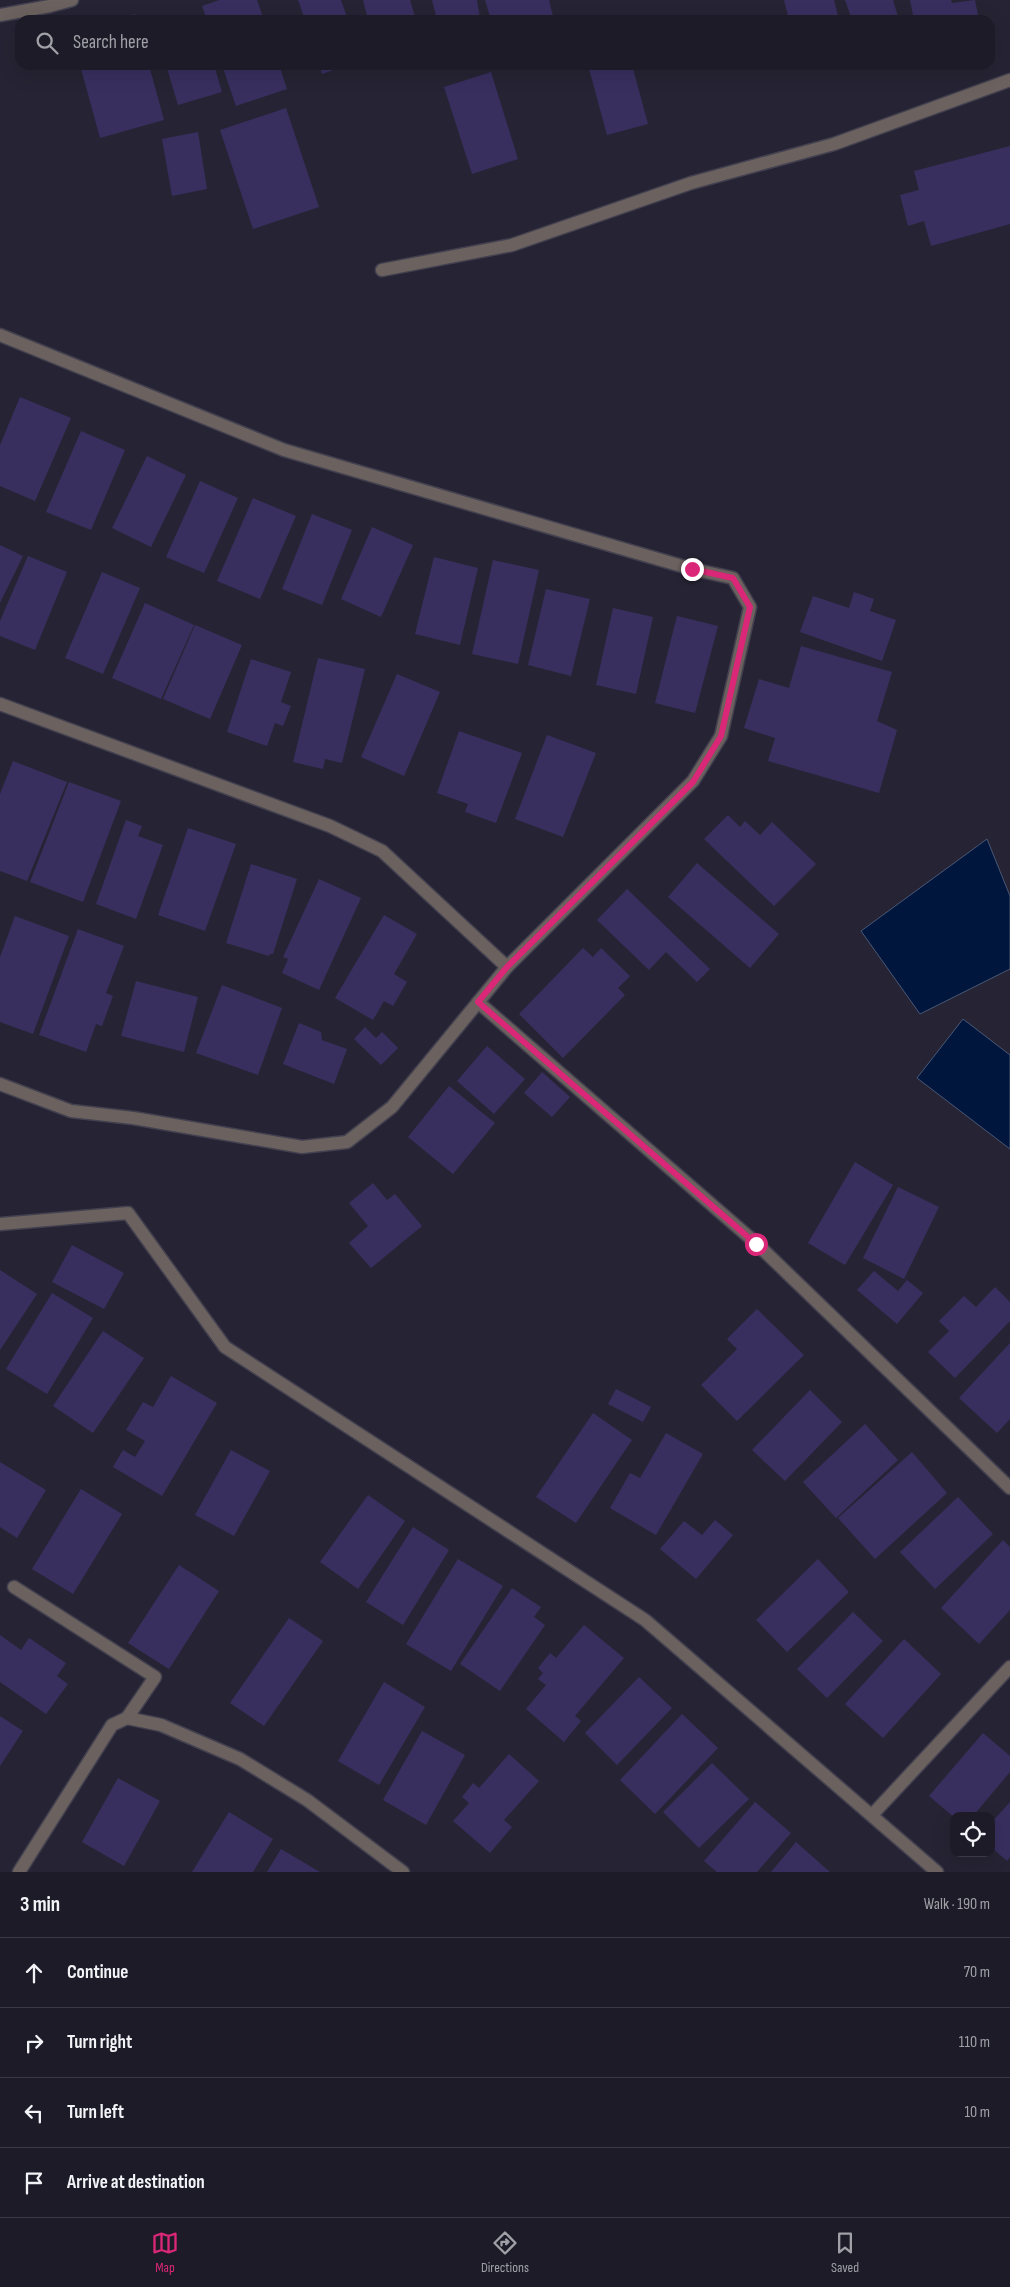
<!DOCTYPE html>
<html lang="en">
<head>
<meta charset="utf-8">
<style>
	:root { --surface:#1c1b27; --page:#292833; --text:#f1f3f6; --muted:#a0a1a7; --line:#3a3944; --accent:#db2777 }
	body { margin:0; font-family:"Sofia Sans Condensed",sans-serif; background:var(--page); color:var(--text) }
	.controls { position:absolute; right:15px; bottom:15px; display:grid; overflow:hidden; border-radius:10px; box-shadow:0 5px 20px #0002 }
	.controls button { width:45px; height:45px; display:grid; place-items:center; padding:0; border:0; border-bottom:1px solid var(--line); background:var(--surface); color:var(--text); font:25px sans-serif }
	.stop { position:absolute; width:15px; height:15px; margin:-11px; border:4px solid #db2777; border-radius:50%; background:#fff }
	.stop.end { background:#db2777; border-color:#fff; box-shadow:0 1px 5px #0008 }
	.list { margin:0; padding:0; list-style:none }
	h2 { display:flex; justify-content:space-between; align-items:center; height:65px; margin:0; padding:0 20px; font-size:21px }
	h2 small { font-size:16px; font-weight:400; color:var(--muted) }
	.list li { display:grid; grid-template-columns:32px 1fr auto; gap:15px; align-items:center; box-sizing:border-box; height:70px; padding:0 20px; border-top:1px solid var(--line) }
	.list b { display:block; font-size:19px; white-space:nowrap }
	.list em { font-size:16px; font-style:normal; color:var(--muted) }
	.icon { flex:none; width:28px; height:28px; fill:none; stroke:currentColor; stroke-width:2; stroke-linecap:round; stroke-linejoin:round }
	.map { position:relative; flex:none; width:1010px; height:1872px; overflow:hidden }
	.search { position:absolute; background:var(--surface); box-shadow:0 5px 20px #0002; left:15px; right:15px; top:15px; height:55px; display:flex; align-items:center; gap:12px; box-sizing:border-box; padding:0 18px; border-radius:15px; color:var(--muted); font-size:19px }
	.sheet { height:345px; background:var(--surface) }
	nav { display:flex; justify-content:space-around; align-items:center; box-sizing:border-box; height:70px; border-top:1px solid var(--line); background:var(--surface); font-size:14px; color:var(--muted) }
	nav a { display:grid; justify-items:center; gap:2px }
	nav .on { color:var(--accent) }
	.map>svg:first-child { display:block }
	.water { fill:#00163d; stroke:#495876 }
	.building { fill:#382f5f }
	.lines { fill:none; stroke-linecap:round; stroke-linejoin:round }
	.street-casing { stroke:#434150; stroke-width:15 }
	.street { stroke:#6b615e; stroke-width:12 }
	.route { stroke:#db2777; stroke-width:6 }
</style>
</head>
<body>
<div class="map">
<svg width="1010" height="1872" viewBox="0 0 1010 1872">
	<rect width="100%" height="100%" fill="#262434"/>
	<g class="water">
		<polygon points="987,839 1010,896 1010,969 920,1014 861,931"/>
		<polygon points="963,1019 1010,1055 1010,1149 917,1078"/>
	</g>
	<g class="building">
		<polygon points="219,0 257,0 264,20 207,20 202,6"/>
		<polygon points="298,0 341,0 348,20 305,20"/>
		<polygon points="363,0 410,0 416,20 368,20"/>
		<polygon points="432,0 477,0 480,18 437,20"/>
		<polygon points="485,0 549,0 554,20 491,20"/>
		<polygon points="784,0 834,0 839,20 789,20"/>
		<polygon points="845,0 893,0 899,20 852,20"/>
		<polygon points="910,0 951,0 952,3 975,0 979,20 914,20"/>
		<polygon points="135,14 137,20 115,20 115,19"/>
		<polygon points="80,65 149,65 164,120 100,138"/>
		<polygon points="166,65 214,65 222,92 178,105"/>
		<polygon points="222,65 279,65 287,89 236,106"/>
		<polygon points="319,65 348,65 322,74"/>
		<polygon points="588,65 632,65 648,124 607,135"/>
		<polygon points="491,72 518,159 472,174 444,87"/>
		<polygon points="286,108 319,207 253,229 220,130"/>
		<polygon points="198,132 207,189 172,196 162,139"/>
		<polygon points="1010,146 1010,224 931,246 924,221 908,226 900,195 919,190 914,171"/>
		<polygon points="20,397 71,418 35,501 0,486 0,445"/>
		<polygon points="81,431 125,450 91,530 46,512"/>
		<polygon points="147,456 186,475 151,547 112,528"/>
		<polygon points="200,481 238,498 204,573 166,557"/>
		<polygon points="253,498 296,516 260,599 217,581"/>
		<polygon points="312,514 352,530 322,605 282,589"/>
		<polygon points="372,527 413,545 381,617 341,599"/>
		<polygon points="0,545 23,556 0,603"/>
		<polygon points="28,556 67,572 35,650 0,636 0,621"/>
		<polygon points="434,557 478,568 460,645 415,634"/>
		<polygon points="493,560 539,570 518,664 472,654"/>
		<polygon points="102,572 140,588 103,674 65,658"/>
		<polygon points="546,589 590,599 571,676 528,665"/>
		<polygon points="854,592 874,599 870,611 896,620 882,661 800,632 813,596 849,608"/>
		<polygon points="145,603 194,625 161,699 112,678"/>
		<polygon points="613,608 653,617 636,694 596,685"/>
		<polygon points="677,616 718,626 695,713 655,703"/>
		<polygon points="195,625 242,645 210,719 163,699"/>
		<polygon points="801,646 892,672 877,721 897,730 879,793 768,761 775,738 744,728 759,679 789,688"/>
		<polygon points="318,658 365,669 342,763 325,759 323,769 293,762"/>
		<polygon points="251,659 291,672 281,702 291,706 283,726 275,723 267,746 227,732"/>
		<polygon points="397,674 440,692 404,776 361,757"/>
		<polygon points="459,731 522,753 496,823 465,812 468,804 437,793"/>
		<polygon points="547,735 596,753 563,837 515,819"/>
		<polygon points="13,761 67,782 27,881 0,871 0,794"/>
		<polygon points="69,782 121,801 83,902 30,882"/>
		<polygon points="728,815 740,827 745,821 760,835 772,822 816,864 774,906 704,839"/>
		<polygon points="126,820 142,826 138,836 163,845 136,919 96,904"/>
		<polygon points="188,828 236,844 205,931 158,915"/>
		<polygon points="697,863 779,934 750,968 668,897"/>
		<polygon points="251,864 297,879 273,954 270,954 269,956 226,943"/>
		<polygon points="319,879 361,898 319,990 282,973 288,959 283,957"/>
		<polygon points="627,889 710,969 697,982 666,952 649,970 597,920"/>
		<polygon points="384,915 417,934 394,974 407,982 393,1006 384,1001 373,1020 335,998"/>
		<polygon points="15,916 69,936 33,1034 0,1022 0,957"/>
		<polygon points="78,929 124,946 106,993 113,996 102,1026 96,1024 86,1052 39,1035"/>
		<polygon points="583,948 593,957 601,948 630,976 618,988 625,995 563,1058 519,1014"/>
		<polygon points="136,981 198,997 184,1052 121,1036"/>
		<polygon points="222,985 282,1008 258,1075 196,1053"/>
		<polygon points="299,1023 321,1032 322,1040 347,1049 334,1084 283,1064"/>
		<polygon points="365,1027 376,1038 382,1032 398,1048 381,1065 354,1039"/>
		<polygon points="487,1046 525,1079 494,1114 457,1081"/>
		<polygon points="542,1072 570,1097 552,1117 524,1093"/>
		<polygon points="449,1086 495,1123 453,1174 408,1137"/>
		<polygon points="855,1162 893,1185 845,1265 808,1243"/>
		<polygon points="373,1183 387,1200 395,1194 422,1226 371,1268 349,1243 368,1226 349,1203"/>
		<polygon points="898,1187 939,1207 904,1279 863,1258"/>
		<polygon points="72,1245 124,1273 104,1309 52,1282"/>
		<polygon points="0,1270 37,1294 0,1350"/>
		<polygon points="874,1271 898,1291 907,1280 923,1293 897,1324 857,1290"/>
		<polygon points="995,1287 1010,1302 1010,1321 955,1378 928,1352 949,1331 939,1321 964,1296 976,1307"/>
		<polygon points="52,1293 93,1318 47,1394 6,1369"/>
		<polygon points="757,1309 804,1355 737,1421 701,1385 737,1349 727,1339"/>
		<polygon points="103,1331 144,1358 93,1433 53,1406"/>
		<polygon points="1010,1343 1010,1419 997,1433 959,1398"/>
		<polygon points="171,1376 217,1403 162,1496 113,1467 123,1450 135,1457 145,1441 126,1430 143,1402 153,1407"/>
		<polygon points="616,1389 651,1407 643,1422 608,1404"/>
		<polygon points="810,1390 842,1422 785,1481 752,1450"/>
		<polygon points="593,1413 632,1440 576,1523 536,1497"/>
		<polygon points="865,1424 898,1460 836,1518 803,1482"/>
		<polygon points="666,1433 703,1454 656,1535 610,1508 630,1473 640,1478"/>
		<polygon points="231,1450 270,1471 234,1536 195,1515"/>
		<polygon points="912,1452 947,1493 875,1559 838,1518"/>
		<polygon points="0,1462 46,1490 17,1538 0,1527"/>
		<polygon points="81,1489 122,1514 73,1594 32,1569"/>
		<polygon points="368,1495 405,1521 358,1589 320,1562"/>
		<polygon points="958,1497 993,1534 935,1589 900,1552"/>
		<polygon points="715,1520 733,1535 696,1579 660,1549 684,1521 702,1535"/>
		<polygon points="413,1527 449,1550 403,1625 366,1602"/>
		<polygon points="1003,1540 1010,1547 1010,1610 979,1644 941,1608"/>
		<polygon points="458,1559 503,1586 451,1671 406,1644"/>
		<polygon points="818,1559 849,1592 787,1652 756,1620"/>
		<polygon points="179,1565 219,1591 169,1669 128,1643"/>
		<polygon points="512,1588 541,1607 534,1617 545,1625 500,1691 460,1664"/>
		<polygon points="853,1612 883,1641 827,1698 797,1669"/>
		<polygon points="289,1618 323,1641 264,1726 230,1703"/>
		<polygon points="584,1625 624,1658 575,1716 581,1721 564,1742 526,1709 546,1685 538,1679 543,1673 538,1668 550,1653 556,1658"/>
		<polygon points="0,1635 21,1650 29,1638 66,1663 57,1676 68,1684 46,1714 0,1682"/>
		<polygon points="904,1639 941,1674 883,1738 845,1704"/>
		<polygon points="639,1677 672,1708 617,1765 585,1733"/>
		<polygon points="384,1682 425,1707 379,1785 338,1761"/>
		<polygon points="682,1714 718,1748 655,1814 620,1780"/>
		<polygon points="0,1716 23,1731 0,1766"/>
		<polygon points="422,1731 465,1755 426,1825 383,1800"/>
		<polygon points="983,1733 1010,1756 1010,1772 973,1816 954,1817 929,1796"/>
		<polygon points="509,1754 539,1781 504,1820 512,1827 490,1853 453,1821 469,1803 462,1797 473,1783 479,1788"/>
		<polygon points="712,1763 749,1799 699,1848 663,1812"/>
		<polygon points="118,1778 160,1801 124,1866 82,1842"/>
		<polygon points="755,1802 791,1833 757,1872 717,1872 704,1861"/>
		<polygon points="1010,1802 1010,1857 1007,1861 991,1847 991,1823"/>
		<polygon points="229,1812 273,1839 253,1872 192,1872"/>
		<polygon points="796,1842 830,1872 771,1872"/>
		<polygon points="281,1849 320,1872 267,1872"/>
	</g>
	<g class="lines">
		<g class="street-casing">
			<g id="street">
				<polyline points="0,15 50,6 72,0"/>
				<polyline points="382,270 512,245 691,183 834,144 1010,80"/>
				<polyline points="0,335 284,450 692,569 733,578 750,607 721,736 693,781 507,967 392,1107 347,1142 302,1147 133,1118 71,1111 0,1084"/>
				<polyline points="0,704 330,826 382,851 507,967"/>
				<polyline points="478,1002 757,1244 1010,1488"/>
				<polyline points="0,1224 128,1213 225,1347 645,1620 937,1872"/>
				<polyline points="14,1587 155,1677 127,1718"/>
				<polyline points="872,1815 1010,1667"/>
				<polyline points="19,1872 112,1725 127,1718 161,1725 240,1759 307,1800 403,1872"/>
			</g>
		</g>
		<use href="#street" class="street"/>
	</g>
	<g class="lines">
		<polyline class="route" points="692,569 733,578 750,607 721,736 693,782 507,967 478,1002 756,1244"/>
	</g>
</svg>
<div class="controls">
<button><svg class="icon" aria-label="locate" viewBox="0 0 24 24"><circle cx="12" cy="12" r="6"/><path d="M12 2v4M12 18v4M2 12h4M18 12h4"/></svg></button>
</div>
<div class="stop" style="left:756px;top:1244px"></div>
<div class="stop end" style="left:692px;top:569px"></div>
<div class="search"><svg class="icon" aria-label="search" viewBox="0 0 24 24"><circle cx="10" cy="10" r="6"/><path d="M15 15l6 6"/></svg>Search here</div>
</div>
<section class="sheet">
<h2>3 min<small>Walk · 190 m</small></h2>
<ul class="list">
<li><svg class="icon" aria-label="ahead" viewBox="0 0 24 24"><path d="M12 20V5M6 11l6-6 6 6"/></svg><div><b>Continue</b></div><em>70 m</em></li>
<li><svg class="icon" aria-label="right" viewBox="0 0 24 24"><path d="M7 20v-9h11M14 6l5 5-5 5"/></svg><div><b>Turn right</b></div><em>110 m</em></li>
<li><svg class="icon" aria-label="left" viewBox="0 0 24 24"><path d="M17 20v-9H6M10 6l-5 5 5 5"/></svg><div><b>Turn left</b></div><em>10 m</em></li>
<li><svg class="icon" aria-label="arrive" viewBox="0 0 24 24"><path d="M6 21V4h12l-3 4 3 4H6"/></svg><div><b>Arrive at destination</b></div></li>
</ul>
</section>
<nav>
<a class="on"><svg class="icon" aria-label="map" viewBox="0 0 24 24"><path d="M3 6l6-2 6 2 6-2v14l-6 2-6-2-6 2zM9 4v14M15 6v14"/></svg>Map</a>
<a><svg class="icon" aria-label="directions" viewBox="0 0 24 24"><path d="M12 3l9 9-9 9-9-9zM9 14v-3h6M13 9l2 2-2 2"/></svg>Directions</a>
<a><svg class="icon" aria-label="saved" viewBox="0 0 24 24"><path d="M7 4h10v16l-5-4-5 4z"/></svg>Saved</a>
</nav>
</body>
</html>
